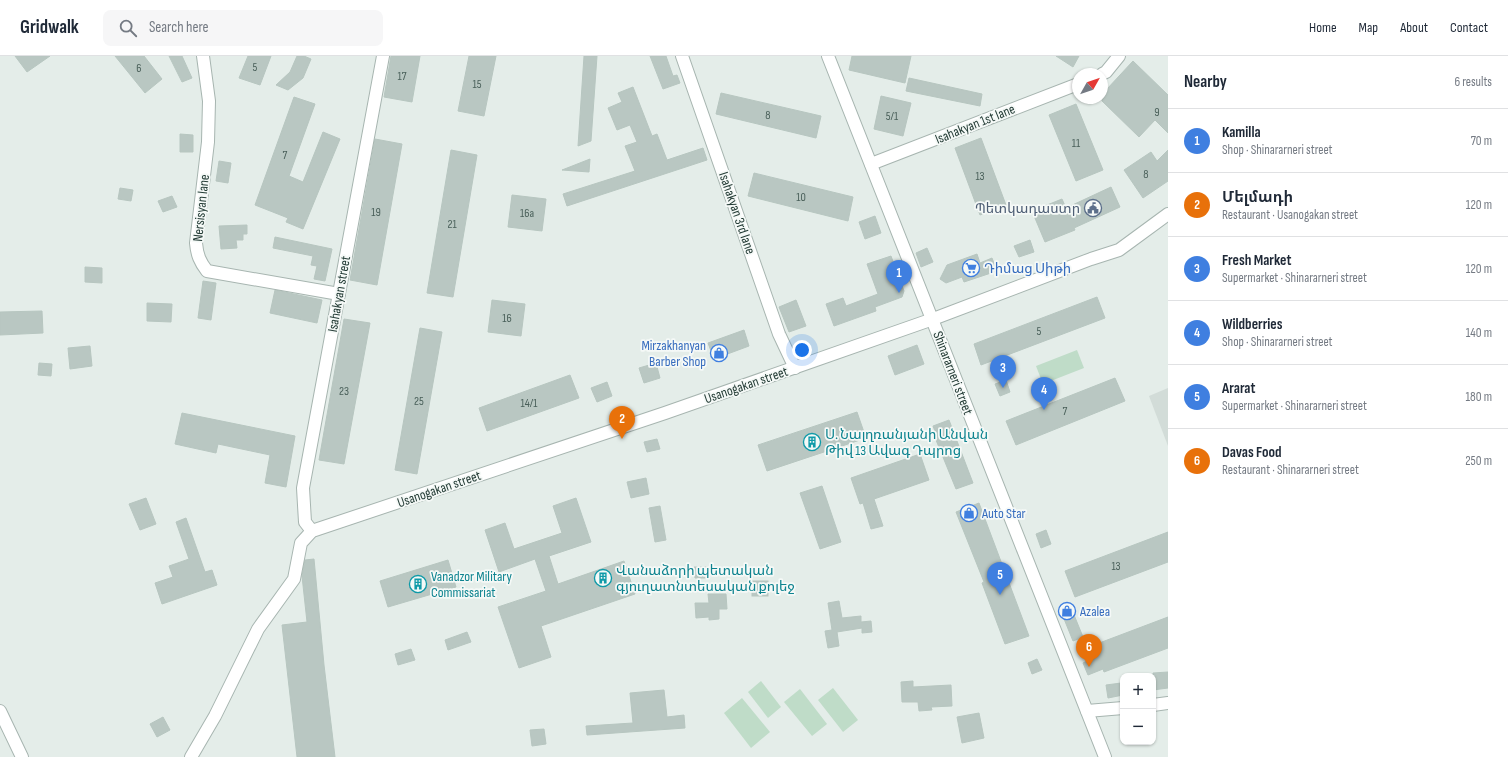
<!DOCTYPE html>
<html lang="en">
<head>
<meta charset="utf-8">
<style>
	:root { --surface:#fff; --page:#f6f6f7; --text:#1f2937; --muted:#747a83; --line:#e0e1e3; --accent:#0f766e }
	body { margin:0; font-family:"Sofia Sans Condensed","Noto Sans Armenian",sans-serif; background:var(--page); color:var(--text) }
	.controls { position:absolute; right:12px; bottom:12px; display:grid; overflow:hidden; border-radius:8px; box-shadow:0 1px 3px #0004 }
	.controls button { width:36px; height:36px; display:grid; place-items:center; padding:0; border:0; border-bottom:1px solid var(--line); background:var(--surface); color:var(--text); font:20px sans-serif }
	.compass { position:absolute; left:1072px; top:12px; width:36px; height:36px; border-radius:50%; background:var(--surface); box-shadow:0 1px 3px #0004; rotate:50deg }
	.you { position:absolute; left:802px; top:294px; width:14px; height:14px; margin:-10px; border:3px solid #fff; border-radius:50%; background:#1a73e8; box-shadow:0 0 0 6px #1a73e833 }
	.badge { display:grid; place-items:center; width:26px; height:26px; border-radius:50%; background:var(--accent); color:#fff; font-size:13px; font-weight:700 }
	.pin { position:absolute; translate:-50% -33px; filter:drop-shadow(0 1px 2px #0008) }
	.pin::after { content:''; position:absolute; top:21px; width:14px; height:12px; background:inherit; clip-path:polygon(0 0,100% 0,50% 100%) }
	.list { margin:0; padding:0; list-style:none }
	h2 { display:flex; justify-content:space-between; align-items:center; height:52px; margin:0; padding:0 16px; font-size:17px }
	h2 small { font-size:13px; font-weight:400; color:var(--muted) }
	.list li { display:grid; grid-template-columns:26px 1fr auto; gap:12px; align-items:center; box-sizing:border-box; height:64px; padding:0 16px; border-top:1px solid var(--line) }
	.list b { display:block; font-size:15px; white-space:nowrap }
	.list p { margin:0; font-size:13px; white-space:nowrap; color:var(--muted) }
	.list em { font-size:13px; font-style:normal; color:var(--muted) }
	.icon { flex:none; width:22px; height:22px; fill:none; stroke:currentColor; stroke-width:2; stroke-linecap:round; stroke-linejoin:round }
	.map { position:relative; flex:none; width:1168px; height:701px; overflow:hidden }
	header { display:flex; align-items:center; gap:24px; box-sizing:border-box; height:56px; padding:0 20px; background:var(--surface); border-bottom:1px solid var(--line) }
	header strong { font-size:19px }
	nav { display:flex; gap:22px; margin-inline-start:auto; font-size:14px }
	.search { width:280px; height:36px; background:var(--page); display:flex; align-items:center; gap:10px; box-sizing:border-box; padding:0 14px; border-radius:8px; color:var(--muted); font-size:15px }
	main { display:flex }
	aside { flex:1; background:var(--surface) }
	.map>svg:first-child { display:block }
	.built { fill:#d2dcd8 }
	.green { fill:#bfdcc8 }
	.building { fill:#b9c7c2; stroke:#b7c6c0 }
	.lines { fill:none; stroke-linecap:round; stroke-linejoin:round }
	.minor-casing { stroke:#a7b5b0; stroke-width:14 }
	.minor { stroke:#fff; stroke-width:12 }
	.labels { text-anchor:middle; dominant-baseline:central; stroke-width:3.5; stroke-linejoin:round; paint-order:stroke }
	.number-label { font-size:12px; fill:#4a605a }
	.street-label { font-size:14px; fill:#253d37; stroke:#f5f9f7 }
	.service-label { font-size:14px; fill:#4e5e75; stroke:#f5f9f7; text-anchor:end }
	.shop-label { font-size:14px; fill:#366cbe; stroke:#f5f9f7; text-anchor:start }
	.culture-label { font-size:14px; fill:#0d838f; stroke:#f5f9f7; text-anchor:start }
</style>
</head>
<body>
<header>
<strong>Gridwalk</strong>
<div class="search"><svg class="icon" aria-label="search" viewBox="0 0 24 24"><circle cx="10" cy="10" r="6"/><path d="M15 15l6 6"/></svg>Search here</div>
<nav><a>Home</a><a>Map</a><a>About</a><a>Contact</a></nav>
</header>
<main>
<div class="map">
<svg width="1168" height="701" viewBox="0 0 1168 701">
	<rect width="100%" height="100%" fill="#e4ede9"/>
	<polygon class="built" points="1168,332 1168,390 1149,340"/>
	<g class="green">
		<polygon points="1077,294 1084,312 1043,328 1036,310"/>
		<polygon points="761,625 781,651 768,662 748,636"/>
		<polygon points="833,632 858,664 843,676 818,644"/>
		<polygon points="800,633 827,668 812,680 784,646"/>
		<polygon points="742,642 770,676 751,692 724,657"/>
	</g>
	<g class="building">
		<polygon points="15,0 50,0 27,16"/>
		<polygon points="115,0 144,0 162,23 145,37"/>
		<polygon points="169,0 182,0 192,22 182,26"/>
		<polygon points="248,0 271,0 260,29 239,22"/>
		<polygon points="297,0 304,0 311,3 303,22 288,34 276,29 290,16"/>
		<polygon points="391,0 420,0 412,46 384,41"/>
		<polygon points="469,0 496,0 484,60 458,55"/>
		<polygon points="584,0 597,0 591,85 578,90"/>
		<polygon points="650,0 666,0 673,20 677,19 680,27 663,33"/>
		<polygon points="852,0 911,0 905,27 849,14"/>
		<polygon points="1056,0 1079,0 1073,11"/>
		<polygon points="1133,5 1168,39 1168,77 1155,64 1139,81 1102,45 1102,29 1107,33"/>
		<polygon points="909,22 982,38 980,50 906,35"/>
		<polygon points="633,31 652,80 657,78 667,104 703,92 707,104 567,150 563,138 635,115 625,90 637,86 630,69 617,74 608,52 622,46 618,37"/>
		<polygon points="721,37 821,60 816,82 716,58"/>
		<polygon points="881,40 911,47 903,80 874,73"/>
		<polygon points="294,41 315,48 289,120 303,126 323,76 340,83 303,173 286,166 288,162 255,149"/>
		<polygon points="1076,48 1103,114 1076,125 1049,59"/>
		<polygon points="180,78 193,79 193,96 180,96"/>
		<polygon points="981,82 1006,149 980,159 955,92"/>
		<polygon points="375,83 402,88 377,229 350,224"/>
		<polygon points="451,94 477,99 453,241 427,237"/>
		<polygon points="1168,94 1168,125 1143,142 1124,114 1151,96 1157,105"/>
		<polygon points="590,103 589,116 562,114"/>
		<polygon points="219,105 231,107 228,127 216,125"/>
		<polygon points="754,117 853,141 848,165 748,140"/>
		<polygon points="1111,131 1120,151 1074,172 1075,174 1045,186 1032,155 1062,143 1066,152"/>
		<polygon points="120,132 133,134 131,145 118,143"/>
		<polygon points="512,139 546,143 542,175 508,171"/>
		<polygon points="172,140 177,151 163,156 158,145"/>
		<polygon points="875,160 881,177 865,183 859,166"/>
		<polygon points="247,169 247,178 243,178 243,184 236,184 237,192 221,193 219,170"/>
		<polygon points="275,181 332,193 325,225 314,223 317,210 311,209 313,200 273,192"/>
		<polygon points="1030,184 1034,196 1019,201 1014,190"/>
		<polygon points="927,192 933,206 921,211 916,197"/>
		<polygon points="977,198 980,207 992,202 997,215 964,226 962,221 946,227 940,223 947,209"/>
		<polygon points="891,200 904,235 902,241 875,251 876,255 834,270 826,248 843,242 846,250 878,238 867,208"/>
		<polygon points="85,211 102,212 102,227 85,226"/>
		<polygon points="203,225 216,227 211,264 198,262"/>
		<polygon points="275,234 322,244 317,267 270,257"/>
		<polygon points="1097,241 1105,262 981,309 974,288"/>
		<polygon points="492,244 525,248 521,280 488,276"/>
		<polygon points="796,244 806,270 789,276 779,251"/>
		<polygon points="147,247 172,248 171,266 147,265"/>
		<polygon points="42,255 43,277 0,279 0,256"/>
		<polygon points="344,263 370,267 344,408 319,404"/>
		<polygon points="420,272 442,276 417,418 395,414"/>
		<polygon points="744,274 749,290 714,303 708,287"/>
		<polygon points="917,289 924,308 895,319 888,300"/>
		<polygon points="90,290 92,310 70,313 68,292"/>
		<polygon points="39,307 52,308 51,320 38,319"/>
		<polygon points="656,307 660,322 644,327 639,312"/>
		<polygon points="570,319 579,342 487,375 479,352"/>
		<polygon points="1115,322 1125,345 1016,389 1006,365"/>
		<polygon points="1006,324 1010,336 1000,340 995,328"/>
		<polygon points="607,326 612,340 597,346 591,332"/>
		<polygon points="857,356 866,382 767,415 758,389"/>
		<polygon points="182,357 295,380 286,431 265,427 270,399 218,388 216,397 175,388"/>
		<polygon points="949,364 973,427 956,433 936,384 938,383 933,370"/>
		<polygon points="657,383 660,393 647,396 644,386"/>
		<polygon points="920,398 929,424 874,443 883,470 871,473 863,447 860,448 851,422"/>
		<polygon points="646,422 649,438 631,442 627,426"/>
		<polygon points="822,430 841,486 820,493 800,437"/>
		<polygon points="146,442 156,468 140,474 129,448"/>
		<polygon points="576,442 591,486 549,500 558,528 624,505 635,538 541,570 551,601 519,612 498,551 546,535 535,503 499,516 485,474 505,467 514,493 562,477 553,450"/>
		<polygon points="979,447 1029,580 1005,588 982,527 984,526 956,456"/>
		<polygon points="660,450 666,484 655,486 649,452"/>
		<polygon points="186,462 205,516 212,514 217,529 162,548 155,527 173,521 169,510 189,503 176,466"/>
		<polygon points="1046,474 1051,488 1041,492 1036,478"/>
		<polygon points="1168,476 1168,506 1075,541 1065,515"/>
		<polygon points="314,503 324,609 335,701 297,701 282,569 307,566 302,520 305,504"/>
		<polygon points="448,504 456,531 388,551 380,525"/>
		<polygon points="694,511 708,511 709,522 695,522"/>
		<rect x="752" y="525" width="16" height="15"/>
		<polygon points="708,538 726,538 727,553 719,553 719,563 709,564 709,561 696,562 695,547 709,547"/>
		<polygon points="839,545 842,562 861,560 861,566 871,565 872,576 862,577 862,572 837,576 839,590 828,592 825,575 832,574 828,547"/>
		<polygon points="1070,549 1083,581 1073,585 1060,553"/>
		<polygon points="1168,561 1168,592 1104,616 1103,613 1088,619 1083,607 1098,600 1094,589"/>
		<polygon points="467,576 471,586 448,594 445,584"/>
		<polygon points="411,593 415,604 398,609 395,598"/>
		<polygon points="1037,603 1042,614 1032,618 1028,607"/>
		<polygon points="1168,616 1168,632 1153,634 1153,617"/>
		<polygon points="913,625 913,631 951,629 952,650 931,651 932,654 919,655 918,646 902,646 901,626"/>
		<polygon points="1121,627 1123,639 1108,642 1106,629"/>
		<polygon points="664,634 667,661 684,659 685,672 587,679 586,670 633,667 630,637"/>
		<polygon points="979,657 984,682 962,687 957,661"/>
		<polygon points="163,661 170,674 157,681 150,668"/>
		<polygon points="544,673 546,688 532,690 530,674"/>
	</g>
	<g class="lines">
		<g class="minor-casing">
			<g id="minor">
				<path d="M203,0L209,45L208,86L196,187C197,199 200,206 207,215L339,238"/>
				<polyline points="682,0 779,278 795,312"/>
				<polyline points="828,0 1105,701"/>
				<polyline points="1102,18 1106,16 1119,0"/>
				<polyline points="871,108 1078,28"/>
				<polyline points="312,475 305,466 303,432 383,0"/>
				<polyline points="1153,649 1168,647"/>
				<polyline points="0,655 22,701"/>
				<polyline points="1087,655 1123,652"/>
				<polyline points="191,701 215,660 258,573 294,523 301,487 312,475 665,357 933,263 1091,203 1119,194 1168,158"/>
			</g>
		</g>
		<use href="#minor" class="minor"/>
	</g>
	<defs>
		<g id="civic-ring" transform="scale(0.9)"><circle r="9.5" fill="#f5f9f7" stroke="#5c6f8a" stroke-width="1.5"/><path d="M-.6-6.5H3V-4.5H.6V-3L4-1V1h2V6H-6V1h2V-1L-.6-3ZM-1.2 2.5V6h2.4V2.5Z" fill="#5c6f8a"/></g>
		<g id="supermarket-ring" transform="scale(0.9)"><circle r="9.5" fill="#f5f9f7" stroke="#3f7fe0" stroke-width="1.5"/><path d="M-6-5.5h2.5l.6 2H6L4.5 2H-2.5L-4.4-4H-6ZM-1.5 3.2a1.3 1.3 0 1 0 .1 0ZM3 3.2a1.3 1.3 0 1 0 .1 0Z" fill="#3f7fe0"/></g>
		<g id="shop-ring" transform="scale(0.9)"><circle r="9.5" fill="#f5f9f7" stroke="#3f7fe0" stroke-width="1.5"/><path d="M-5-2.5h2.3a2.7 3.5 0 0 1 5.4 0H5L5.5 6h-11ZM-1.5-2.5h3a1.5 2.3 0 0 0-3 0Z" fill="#3f7fe0"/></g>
		<g id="building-ring" transform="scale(0.9)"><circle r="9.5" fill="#f5f9f7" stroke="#0f9aa8" stroke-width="1.5"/><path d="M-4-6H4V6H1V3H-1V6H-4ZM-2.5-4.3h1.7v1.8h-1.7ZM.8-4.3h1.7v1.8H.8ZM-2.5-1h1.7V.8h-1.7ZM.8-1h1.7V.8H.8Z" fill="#0f9aa8"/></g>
	</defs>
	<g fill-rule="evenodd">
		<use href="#civic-ring" x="1093" y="152"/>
		<use href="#supermarket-ring" x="971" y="212"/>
		<use href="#shop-ring" x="719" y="297"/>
		<use href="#building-ring" x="812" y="386"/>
		<use href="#shop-ring" x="969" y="457"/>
		<use href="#building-ring" x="603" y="522"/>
		<use href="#building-ring" x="418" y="528"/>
		<use href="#shop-ring" x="1067" y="555"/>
	</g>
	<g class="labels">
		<g class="number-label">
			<text x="255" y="11">5</text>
			<text x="139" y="12">6</text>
			<text x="402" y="20">17</text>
			<text x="477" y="28">15</text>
			<text x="1157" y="56">9</text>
			<text x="768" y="59">8</text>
			<text x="892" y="60">5/1</text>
			<text x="1076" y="87">11</text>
			<text x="285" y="99">7</text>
			<text x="1146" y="118">8</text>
			<text x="980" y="120">13</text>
			<text x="801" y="141">10</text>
			<text x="376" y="156">19</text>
			<text x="527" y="157">16a</text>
			<text x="452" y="168">21</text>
			<text x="507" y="262">16</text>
			<text x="1039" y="275">5</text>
			<text x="344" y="335">23</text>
			<text x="419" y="345">25</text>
			<text x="529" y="347">14/1</text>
			<text x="1065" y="355">7</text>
			<text x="1116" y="510">13</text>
		</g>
		<g class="street-label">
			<text transform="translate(975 68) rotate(-22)">Isahakyan 1st lane</text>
			<text transform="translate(201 152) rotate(-84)">Nersisyan lane</text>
			<text transform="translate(737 157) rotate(71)">Isahakyan 3rd lane</text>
			<text transform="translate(339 238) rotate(-80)">Isahakyan street</text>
			<text transform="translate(953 317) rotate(69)">Shinararneri street</text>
			<text transform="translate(746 329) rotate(-19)">Usanogakan street</text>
			<text transform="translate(439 433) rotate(-19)">Usanogakan street</text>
		</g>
		<g class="service-label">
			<text x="1080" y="152">Պետկադաստր</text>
		</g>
		<g class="shop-label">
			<text x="984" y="212">Դիմաց Սիթի</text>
			<text x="706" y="289" text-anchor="end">Mirzakhanyan<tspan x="706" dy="16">Barber Shop</tspan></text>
			<text x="982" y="457">Auto Star</text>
			<text x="1080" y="555">Azalea</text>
		</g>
		<g class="culture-label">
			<text x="825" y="378">Ս. Նալղռանյանի Անվան<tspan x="825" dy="16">Թիվ 13 Ավագ Դպրոց</tspan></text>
			<text x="616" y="514">Վանաձորի պետական<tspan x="616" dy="16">գյուղատնտեսական քոլեջ</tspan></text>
			<text x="431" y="520">Vanadzor Military<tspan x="431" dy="16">Commissariat</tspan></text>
		</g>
	</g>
</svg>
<div class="controls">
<button>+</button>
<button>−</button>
</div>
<svg class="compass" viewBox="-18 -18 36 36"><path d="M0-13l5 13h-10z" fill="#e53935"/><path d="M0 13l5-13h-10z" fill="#747a83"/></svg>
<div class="you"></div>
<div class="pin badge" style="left:899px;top:237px;background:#3f7fe0">1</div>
<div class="pin badge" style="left:622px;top:383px;background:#e8710a">2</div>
<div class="pin badge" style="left:1003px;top:332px;background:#3f7fe0">3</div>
<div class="pin badge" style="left:1044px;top:354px;background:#3f7fe0">4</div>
<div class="pin badge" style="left:1000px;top:539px;background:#3f7fe0">5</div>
<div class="pin badge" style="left:1089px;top:611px;background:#e8710a">6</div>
</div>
<aside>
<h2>Nearby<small>6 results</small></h2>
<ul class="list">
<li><span class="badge" style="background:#3f7fe0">1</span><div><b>Kamilla</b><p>Shop · Shinararneri street</p></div><em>70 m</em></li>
<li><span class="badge" style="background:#e8710a">2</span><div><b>Մելմադի</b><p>Restaurant · Usanogakan street</p></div><em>120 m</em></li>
<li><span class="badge" style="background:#3f7fe0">3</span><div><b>Fresh Market</b><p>Supermarket · Shinararneri street</p></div><em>120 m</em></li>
<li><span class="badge" style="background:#3f7fe0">4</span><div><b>Wildberries</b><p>Shop · Shinararneri street</p></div><em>140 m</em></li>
<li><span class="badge" style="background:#3f7fe0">5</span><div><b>Ararat</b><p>Supermarket · Shinararneri street</p></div><em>180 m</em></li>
<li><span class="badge" style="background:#e8710a">6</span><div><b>Davas Food</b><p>Restaurant · Shinararneri street</p></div><em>250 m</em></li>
</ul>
</aside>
</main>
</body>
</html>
